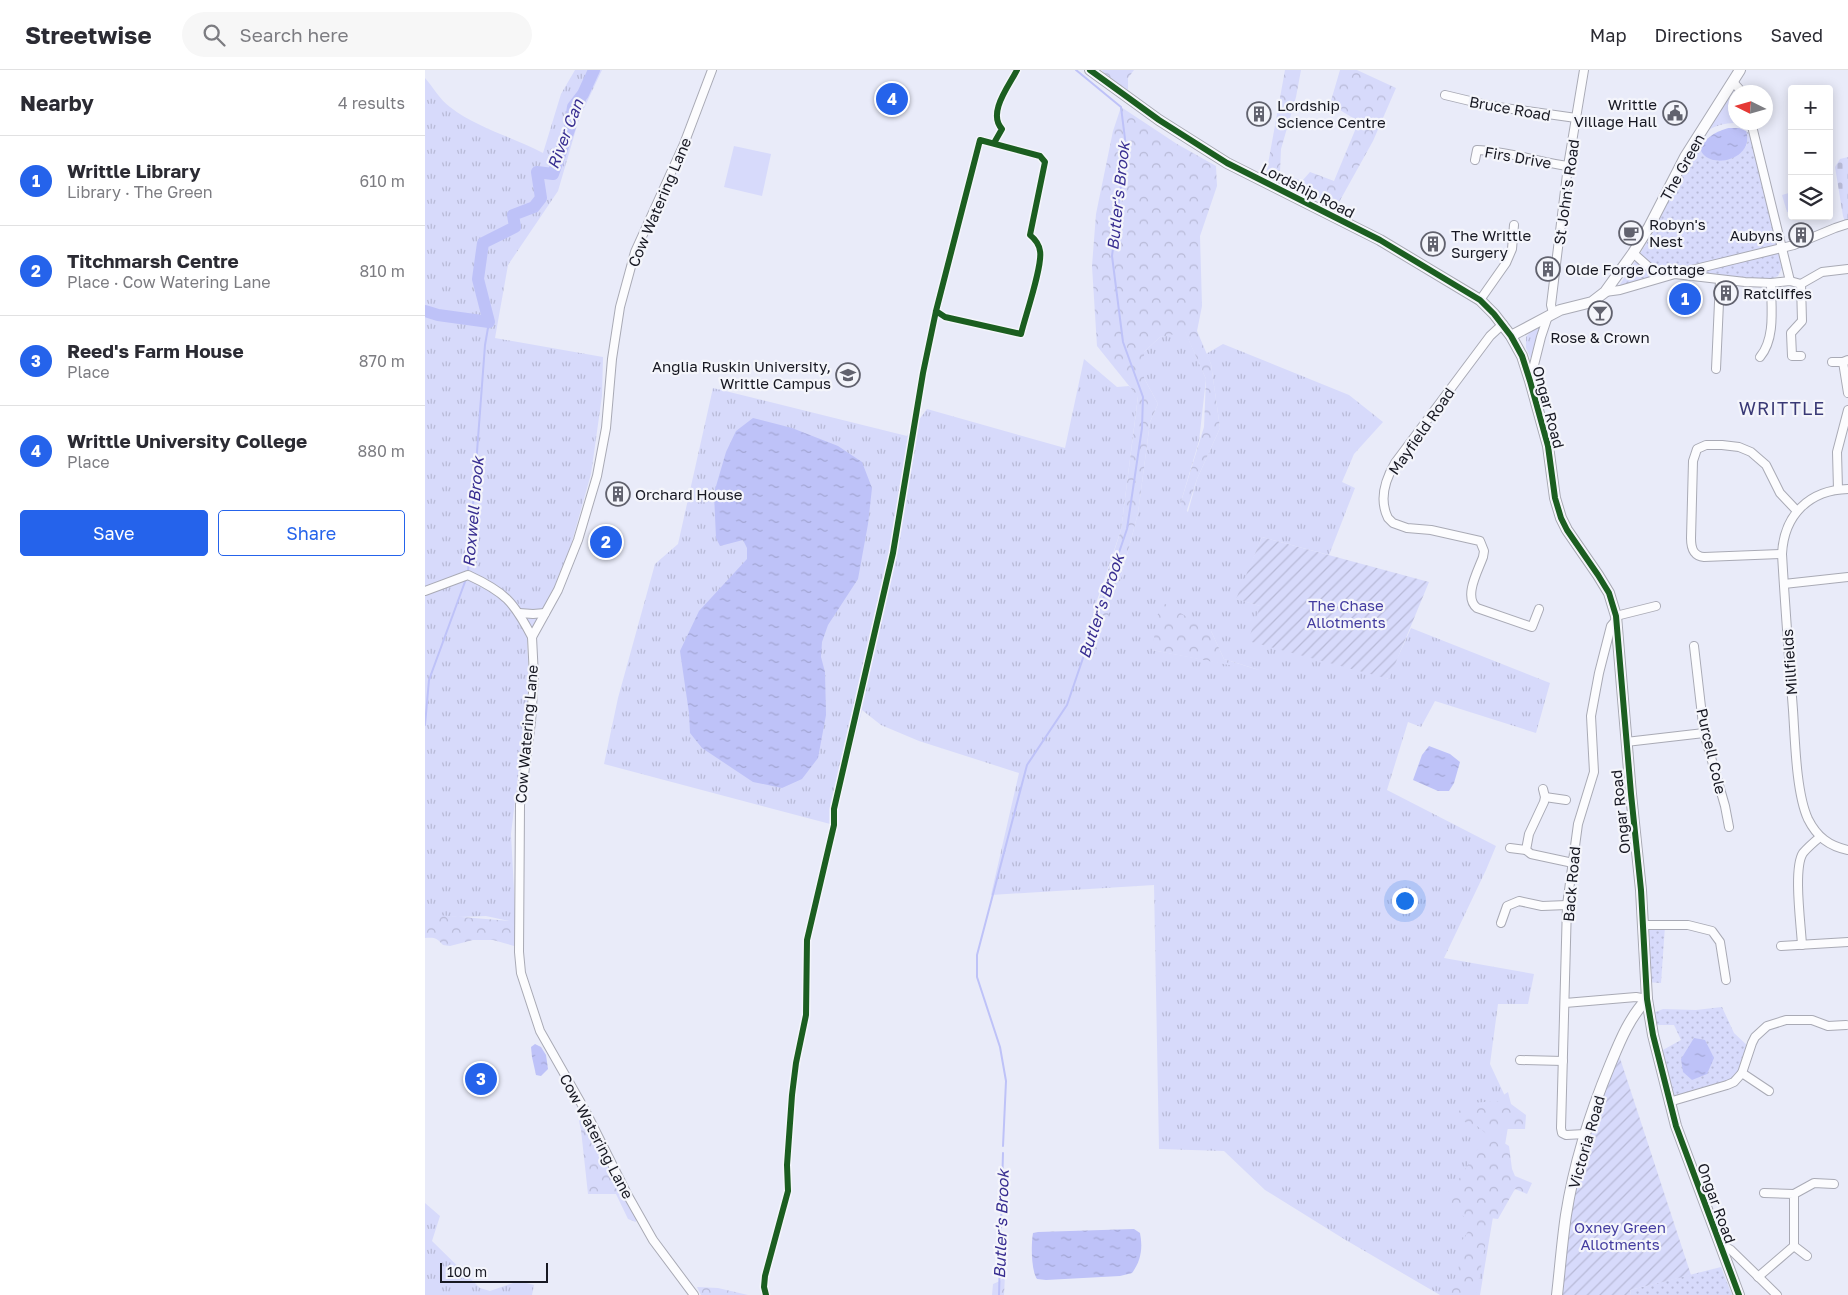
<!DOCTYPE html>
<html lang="en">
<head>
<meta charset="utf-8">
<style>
	:root { --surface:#fff; --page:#f7f7f7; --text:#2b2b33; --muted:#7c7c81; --line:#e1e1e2; --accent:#2563eb }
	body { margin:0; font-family:"Golos Text",sans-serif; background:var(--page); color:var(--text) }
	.controls { position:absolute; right:15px; top:15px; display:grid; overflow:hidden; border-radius:5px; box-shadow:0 2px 12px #0003 }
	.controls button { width:45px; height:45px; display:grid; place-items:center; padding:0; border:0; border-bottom:1px solid var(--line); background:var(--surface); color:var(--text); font:25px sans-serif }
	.compass { position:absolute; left:1303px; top:15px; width:45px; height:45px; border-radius:50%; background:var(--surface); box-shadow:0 2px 12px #0003; rotate:275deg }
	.scale { position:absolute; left:15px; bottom:12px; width:108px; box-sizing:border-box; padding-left:5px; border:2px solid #181923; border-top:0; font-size:14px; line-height:18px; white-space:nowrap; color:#181923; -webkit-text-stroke:4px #f4f5fb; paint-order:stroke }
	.you { position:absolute; left:979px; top:830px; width:18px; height:18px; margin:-12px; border:4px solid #fff; border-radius:50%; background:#1a73e8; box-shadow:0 0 0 8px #1a73e833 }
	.badge { display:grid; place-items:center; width:32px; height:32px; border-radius:50%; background:var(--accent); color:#fff; font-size:16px; font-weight:700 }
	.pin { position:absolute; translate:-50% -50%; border:2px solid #fff; box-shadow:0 1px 5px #0006 }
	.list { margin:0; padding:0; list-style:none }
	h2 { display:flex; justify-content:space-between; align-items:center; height:65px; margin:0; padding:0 20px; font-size:21px }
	h2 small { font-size:16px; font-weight:400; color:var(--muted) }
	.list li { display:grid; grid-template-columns:32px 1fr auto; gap:15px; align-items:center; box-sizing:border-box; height:90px; padding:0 20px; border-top:1px solid var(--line) }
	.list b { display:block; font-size:19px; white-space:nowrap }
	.list p { margin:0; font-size:16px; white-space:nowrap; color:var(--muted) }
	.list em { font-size:16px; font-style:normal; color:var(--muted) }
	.actions { display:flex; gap:10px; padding:15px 20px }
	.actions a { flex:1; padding:11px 0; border:1px solid var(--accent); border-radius:5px; text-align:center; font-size:18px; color:var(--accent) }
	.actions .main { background:var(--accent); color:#fff }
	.icon { flex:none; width:28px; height:28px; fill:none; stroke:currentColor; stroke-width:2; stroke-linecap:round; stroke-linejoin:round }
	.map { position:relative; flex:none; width:1423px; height:1225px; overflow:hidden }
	header { display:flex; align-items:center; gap:30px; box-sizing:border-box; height:70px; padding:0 25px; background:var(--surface); border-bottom:1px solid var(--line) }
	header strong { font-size:24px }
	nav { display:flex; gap:28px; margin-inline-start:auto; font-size:18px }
	.search { width:350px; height:45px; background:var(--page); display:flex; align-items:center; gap:12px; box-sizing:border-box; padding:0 18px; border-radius:28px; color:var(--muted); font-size:19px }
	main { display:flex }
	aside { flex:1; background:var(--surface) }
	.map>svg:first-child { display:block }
	.grass { fill:url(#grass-tufts); fill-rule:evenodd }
	.forest { fill:url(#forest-crowns) }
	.cemetery { fill:url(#cemetery-stones) }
	.park { fill:url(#park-dots) }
	.garden { fill:url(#garden-furrows) }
	.pitch { fill:#d7dafb }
	.water { fill:url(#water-ripples) }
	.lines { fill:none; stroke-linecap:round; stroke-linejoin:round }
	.stream { stroke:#bec2f8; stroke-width:2 }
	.river { stroke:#bec2f8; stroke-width:12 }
	.minor-casing { stroke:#a9aab5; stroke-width:10 }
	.tertiary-casing { stroke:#a9aab5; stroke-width:12 }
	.minor { stroke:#fcfcfe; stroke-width:8 }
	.tertiary { stroke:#fcfcfe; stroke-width:10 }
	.cycleway-casing { stroke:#f4f5fb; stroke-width:9 }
	.cycleway { stroke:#1b5e20; stroke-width:6 }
	.labels { text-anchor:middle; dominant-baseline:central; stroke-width:4.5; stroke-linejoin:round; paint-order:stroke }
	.poi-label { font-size:15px; fill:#181923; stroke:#f4f5fb; text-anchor:start }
	.street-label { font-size:15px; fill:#181923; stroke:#f4f5fb }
	.park-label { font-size:15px; fill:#443da0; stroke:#f4f5fb }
	.water-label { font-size:16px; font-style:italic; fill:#382e91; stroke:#f4f5fb }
	.quarter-label { font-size:18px; letter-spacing:1px; fill:#393975; stroke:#f4f5fb }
</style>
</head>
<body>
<header>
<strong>Streetwise</strong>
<div class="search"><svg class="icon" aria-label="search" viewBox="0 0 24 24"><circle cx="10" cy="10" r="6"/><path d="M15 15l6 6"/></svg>Search here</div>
<nav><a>Map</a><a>Directions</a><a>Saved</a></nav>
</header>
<main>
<aside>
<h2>Nearby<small>4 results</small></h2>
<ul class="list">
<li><span class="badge">1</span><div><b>Writtle Library</b><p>Library · The Green</p></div><em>610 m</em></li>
<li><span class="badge">2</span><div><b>Titchmarsh Centre</b><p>Place · Cow Watering Lane</p></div><em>810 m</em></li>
<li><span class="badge">3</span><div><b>Reed's Farm House</b><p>Place</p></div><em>870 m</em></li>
<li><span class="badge">4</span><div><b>Writtle University College</b><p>Place</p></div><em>880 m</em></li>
</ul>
<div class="actions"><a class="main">Save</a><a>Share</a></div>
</aside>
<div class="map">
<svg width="1423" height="1225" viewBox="0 0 1423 1225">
	<defs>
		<pattern id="grass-tufts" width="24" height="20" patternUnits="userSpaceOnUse" patternTransform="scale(1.25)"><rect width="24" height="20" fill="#d7dafb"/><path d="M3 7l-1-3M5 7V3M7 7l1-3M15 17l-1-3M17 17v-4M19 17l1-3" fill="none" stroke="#b8bad7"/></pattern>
		<pattern id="forest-crowns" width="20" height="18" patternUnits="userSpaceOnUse" patternTransform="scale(1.25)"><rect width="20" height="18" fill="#d7dafb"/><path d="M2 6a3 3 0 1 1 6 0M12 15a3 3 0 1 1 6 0" fill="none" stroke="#b8bad7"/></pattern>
		<pattern id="cemetery-stones" width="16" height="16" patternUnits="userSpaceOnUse" patternTransform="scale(1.25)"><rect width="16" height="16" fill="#d7dafb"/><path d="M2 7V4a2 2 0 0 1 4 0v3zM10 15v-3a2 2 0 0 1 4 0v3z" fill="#b8bad7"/></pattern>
		<pattern id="park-dots" width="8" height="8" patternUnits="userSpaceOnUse" patternTransform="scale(1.25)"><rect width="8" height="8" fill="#d7dafb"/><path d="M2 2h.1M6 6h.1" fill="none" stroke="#b8bad7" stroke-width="1.8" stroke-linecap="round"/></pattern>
		<pattern id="garden-furrows" width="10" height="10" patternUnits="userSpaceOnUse" patternTransform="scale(1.25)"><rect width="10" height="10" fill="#d7dafb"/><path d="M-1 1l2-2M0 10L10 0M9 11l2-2" fill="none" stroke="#b8bad7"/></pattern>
		<pattern id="water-ripples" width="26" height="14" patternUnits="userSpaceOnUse" patternTransform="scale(1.25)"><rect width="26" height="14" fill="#bec2f8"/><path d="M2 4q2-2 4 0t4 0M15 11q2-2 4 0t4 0" fill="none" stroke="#a3a6d4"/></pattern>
	</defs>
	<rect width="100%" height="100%" fill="#e9ebf9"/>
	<g class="grass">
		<path d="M150,0H177L154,49L133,121L83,195L70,268L178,287L177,326L166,404L146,475L123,537L102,569L104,615L86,764L91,859L84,851L61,846L33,847L0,845V8C8,17 15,30 25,37C52,58 88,67 118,83L136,24Z"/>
		<path d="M1310,23V52L1322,53L1323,55C1309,51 1296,53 1283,60L1303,30Z"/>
		<polygon points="1116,256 1108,289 1106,289 1101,278 1101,267 1106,261"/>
		<path d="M760,261L781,309L774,371L755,435L763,442L772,409L795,358L786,294L781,284L798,274L924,325L958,352L929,384L917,412L930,418L904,485L837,467L812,529L835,536L963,609L986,558L1125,613L1111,663L1010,631L996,657L983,652L962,720L1071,776L1061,800L1019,888L1109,904L1103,934H1073L1065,994L1086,1039L1055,1225H1015L919,1169L840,1120L799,1081L734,1079L729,815L566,825L594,703L494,671L456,655L437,640L409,755L179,694L193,628L230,494L253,474L288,318L482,366L502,339L640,378L659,289L692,317L704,316L713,326L696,460L668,542L685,539L696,508L713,443L725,352L733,334L719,308V282L735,267ZM786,561L799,589L834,600L727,580Z"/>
		<polygon points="0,1133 15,1146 7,1171 55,1218 65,1221 94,1211 109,1215 107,1225 0,1225"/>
	</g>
	<g class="forest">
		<polygon points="677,0 709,0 703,8 703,20 680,5"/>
		<polygon points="860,0 876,0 871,27 856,79 855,102 877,111 885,102 909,111 931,58 928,48 905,34 915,0 932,0 971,18 948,71 913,134 876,121 841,105"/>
		<polygon points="696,37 752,74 791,96 792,116 775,166 777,236 772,261 786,294 795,358 772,409 761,443 755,435 779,357 781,309 760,262 735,267 719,282 719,308 733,334 725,352 713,443 696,508 672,579 662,594 657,581 696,460 713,327 672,276 667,196 671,144 688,61"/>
		<polygon points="735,531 786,561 799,589 840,602 727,580"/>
		<path d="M0,844L85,851L91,859L93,870L89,876L68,870H48L25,876L18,875C12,868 9,867 0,868Z"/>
		<path d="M1083,1022L1086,1034L1101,1045L1100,1059H1077L1076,1071L1084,1076L1087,1099L1090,1106L1107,1113L1102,1124L1090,1119L1073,1149L1065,1148L1051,1225H1025L1024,1220C1032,1206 1038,1188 1036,1172L1048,1154L1046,1150L1025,1139L1020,1129L1025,1118L1034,1109L1052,1080L1059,1075L1064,1066L1052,1056L1034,1050V1041L1044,1033L1075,1031L1077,1026Z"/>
		<polygon points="158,1042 175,1079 211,1146 211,1152 203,1149 191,1124 163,1124 156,1060 154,1051 155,1043"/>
		<polygon points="580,1205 579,1225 567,1225 568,1214 575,1211"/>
		<polygon points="272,1217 293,1218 323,1225 276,1225"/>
	</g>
	<polygon class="cemetery" points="1423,87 1423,160 1418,146 1410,97 1415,89"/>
	<g class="park">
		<path d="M1321,61L1325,64L1357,198L1353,206L1346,209L1266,204L1264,197L1194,216C1205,199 1217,182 1227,164C1242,137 1259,85 1283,68L1276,81C1279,83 1282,87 1285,89C1290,92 1296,90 1301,89C1316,85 1327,77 1321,61Z"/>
		<polygon points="1218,855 1240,856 1236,913 1220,912"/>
		<polygon points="1297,937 1309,963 1325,978 1311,1007 1299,1013 1246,1030 1236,981 1256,970 1249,955 1231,955 1228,943 1238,939 1271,940"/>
		<polygon points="1296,1197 1307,1225 1206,1225 1205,1220"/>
	</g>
	<g class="garden">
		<polygon points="837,467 1004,512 964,609 823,571 835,536 811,529"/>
		<polygon points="1192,979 1266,1205 1205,1220 1206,1225 1132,1225 1149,1108"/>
	</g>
	<g class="pitch">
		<polygon points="309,76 346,84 337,126 299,117"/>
		<polygon points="1367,122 1367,141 1362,142 1357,125"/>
	</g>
	<g class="water">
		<path d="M1304,58H1314L1321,61C1331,88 1286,101 1276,81C1279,67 1292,61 1304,58Z"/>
		<polygon points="328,348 367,358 413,376 437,392 447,418 443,454 433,509 403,555 397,572 396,587 400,602 401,645 393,688 377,709 357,718 328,712 277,678 265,663 264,643 255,581 274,541 322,489 322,478 318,470 295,476 291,468 289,423 301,382 311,361"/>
		<polygon points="1004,676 1025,684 1035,692 1029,713 1024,721 1013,721 988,710 997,685"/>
		<polygon points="1269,968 1280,970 1289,988 1282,1004 1267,1010 1258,1002 1256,989"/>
		<polygon points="110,974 116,977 121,985 123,999 116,1006 111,1005 107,987 106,977"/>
		<path d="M709,1159L715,1163C718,1178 716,1191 707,1203L695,1206L621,1210L612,1209C606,1200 606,1174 608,1163L613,1162Z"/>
	</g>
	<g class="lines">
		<g class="stream">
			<polyline points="43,502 60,275 64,252"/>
			<polyline points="0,655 4,610 41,509"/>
			<polyline points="578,1076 581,1011 575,977 552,907 552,885 602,695 642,635 702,459 717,358 718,327 698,272 687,186 701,77 696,37 651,0"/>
			<polyline points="574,1225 578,1083"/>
		</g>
		<polyline class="river" points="0,241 13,245 64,252 53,209 58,173 90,157 88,145 109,137 116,128 112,102 128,104 145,57 148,37 158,24 169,0"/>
		<g class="minor-casing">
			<g id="minor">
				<polyline points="1308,12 1317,22"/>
				<polyline points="1020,25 1066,36 1151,48"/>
				<polyline points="1326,52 1365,211"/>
				<path d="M1050,90L1052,80C1083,81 1113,92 1143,96"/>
				<polyline points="1208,183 1235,207"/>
				<polyline points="1254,203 1369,175 1410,158 1422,154"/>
				<polyline points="1376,214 1397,202 1423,199"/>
				<polyline points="1180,222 1195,220 1250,204 1320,212 1346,213 1365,211 1376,214 1377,251 1366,263 1367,286 1376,286"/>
				<polyline points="1055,230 1081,193 1087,179 1089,155"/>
				<polyline points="1128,243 1126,235 1143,96 1159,0"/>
				<path d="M1078,254L1065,266L970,393C960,410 954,430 963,448L968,453L982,458L1006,460L1055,471L1059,481L1058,487C1053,501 1038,527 1052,538L1107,557L1114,539"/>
				<path d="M1335,287C1351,268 1346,236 1346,213"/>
				<polyline points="1423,290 1418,292 1423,323"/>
				<polyline points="1407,292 1418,292"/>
				<polyline points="1291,299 1295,210"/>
				<polyline points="1105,311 1116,267 1123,246"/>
				<polyline points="1413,419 1412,382 1423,340"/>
				<path d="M1423,419C1384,420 1359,445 1357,484C1360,536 1364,588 1368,640C1370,669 1371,723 1383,749C1392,767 1404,776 1423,780"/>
				<path d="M1357,484L1279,487C1268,486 1266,478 1266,468L1268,391L1272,379L1281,375H1297L1314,377L1326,382L1341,395L1355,423L1372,441"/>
				<polyline points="1359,514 1423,507"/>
				<path d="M0,521L43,505C80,522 89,532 107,567"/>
				<polyline points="94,543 108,544 120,543"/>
				<polyline points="1191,546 1231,536"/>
				<polyline points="1269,576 1279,663 1300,736 1304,757"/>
				<polyline points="1201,672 1279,663"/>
				<polyline points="1118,719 1120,727 1119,732 1104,764 1101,780 1106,784 1148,793"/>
				<polyline points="1120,727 1141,730"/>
				<polyline points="1085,778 1101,780"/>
				<polyline points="1076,853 1082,836 1094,831 1117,836 1142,835"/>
				<polyline points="1218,855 1263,855 1287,861 1295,872 1301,910"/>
				<path d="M1377,875C1376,855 1368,798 1378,783C1383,777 1389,772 1395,767"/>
				<polyline points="1356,876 1423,872"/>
				<polyline points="1140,933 1211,927 1222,929"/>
				<polyline points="1095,990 1138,991"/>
				<polyline points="1317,1003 1327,973 1330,967 1342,956 1361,950 1387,950 1403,956 1421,955"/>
				<polyline points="1244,1032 1302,1015 1309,1012 1317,1003 1344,1021"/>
				<polyline points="1160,1064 1141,1065 1137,1063 1136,1058 1142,835 1153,754 1169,702 1166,646 1174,603 1186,556 1191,550"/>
				<polyline points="1339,1123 1369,1124 1369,1176 1382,1186"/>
				<polyline points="1369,1124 1389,1113 1409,1114"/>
				<polyline points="1294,1173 1306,1180 1352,1225"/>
				<polyline points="1333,1207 1369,1176"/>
				<polyline points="269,1225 228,1170 202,1124 161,1042 115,961 96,903 94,882 95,735 106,652 109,607 107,567 133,520 153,470 172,406 181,358 187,289 195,237 210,182 259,74 287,0"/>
			</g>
		</g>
		<g class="tertiary-casing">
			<g id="tertiary">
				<polyline points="665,0 734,50 802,93 955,170 1055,230 1069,244 1086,266 1097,286 1105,311 1123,376 1130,428 1136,448 1142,460 1173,505 1184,523 1191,546 1206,724 1216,820 1222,929 1228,965 1251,1056 1314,1225"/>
				<polyline points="1086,266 1135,240 1167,232 1180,222 1208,183 1224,157 1260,87 1315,0"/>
				<path d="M1132,1225C1135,1199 1137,1172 1141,1145C1149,1094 1165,1043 1185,995C1195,971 1204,948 1222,929"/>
			</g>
		</g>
		<use href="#minor" class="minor"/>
		<use href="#tertiary" class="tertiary"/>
		<g class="cycleway-casing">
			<g id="cycleway">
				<polyline points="665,0 734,50 802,93 955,170 1055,230 1069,244 1086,266 1097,286 1105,311 1123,376 1130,428 1136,448 1142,460 1173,505 1184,523 1191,546 1206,724 1216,820 1222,929 1228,965 1251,1056 1314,1225"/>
				<path d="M569,73L577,59C562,43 584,16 592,0"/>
				<path d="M341,1225L339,1217L340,1206L363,1121L362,1095L367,1025L371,993L381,945L382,870L409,755V739L468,483L498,303L511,241L555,70L615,86L620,92L605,165C610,169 614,174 615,181C618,195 600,247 596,264L520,247L511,241"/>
			</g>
		</g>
		<use href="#cycleway" class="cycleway"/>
	</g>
	<defs>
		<g id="civic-ring" transform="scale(1.25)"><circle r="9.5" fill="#f4f5fb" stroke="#61626e" stroke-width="1.5"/><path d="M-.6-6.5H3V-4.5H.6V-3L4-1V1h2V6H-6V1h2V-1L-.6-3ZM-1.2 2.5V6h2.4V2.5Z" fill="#61626e"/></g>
		<g id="building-ring" transform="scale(1.25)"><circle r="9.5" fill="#f4f5fb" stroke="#61626e" stroke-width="1.5"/><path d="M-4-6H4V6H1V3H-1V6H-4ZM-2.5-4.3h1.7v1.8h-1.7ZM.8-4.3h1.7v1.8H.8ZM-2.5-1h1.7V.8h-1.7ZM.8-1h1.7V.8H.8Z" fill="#61626e"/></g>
		<g id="cafe-ring" transform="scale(1.25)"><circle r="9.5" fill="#f4f5fb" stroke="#61626e" stroke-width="1.5"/><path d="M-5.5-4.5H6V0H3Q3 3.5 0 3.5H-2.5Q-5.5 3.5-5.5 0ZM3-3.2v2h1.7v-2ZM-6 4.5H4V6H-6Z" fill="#61626e"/></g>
		<g id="bar-ring" transform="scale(1.25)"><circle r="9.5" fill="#f4f5fb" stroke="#61626e" stroke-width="1.5"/><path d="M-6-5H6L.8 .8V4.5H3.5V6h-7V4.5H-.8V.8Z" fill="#61626e"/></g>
		<g id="university-ring" transform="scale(1.25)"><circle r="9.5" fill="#f4f5fb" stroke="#61626e" stroke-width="1.5"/><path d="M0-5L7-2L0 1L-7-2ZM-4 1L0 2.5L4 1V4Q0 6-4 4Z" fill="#61626e"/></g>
	</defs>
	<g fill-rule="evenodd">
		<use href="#civic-ring" x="1250" y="43"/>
		<use href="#building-ring" x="834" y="44"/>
		<use href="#cafe-ring" x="1206" y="163"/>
		<use href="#building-ring" x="1376" y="165"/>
		<use href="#building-ring" x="1008" y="174"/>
		<use href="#building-ring" x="1123" y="199"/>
		<use href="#building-ring" x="1301" y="223"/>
		<use href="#bar-ring" x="1175" y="243"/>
		<use href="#university-ring" x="423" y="305"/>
		<use href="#building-ring" x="193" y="424"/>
	</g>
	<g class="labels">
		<g class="poi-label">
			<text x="1232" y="34" text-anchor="end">Writtle<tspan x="1232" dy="17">Village Hall</tspan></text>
			<text x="852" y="35">Lordship<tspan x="852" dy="17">Science Centre</tspan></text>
			<text x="1224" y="154">Robyn's<tspan x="1224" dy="17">Nest</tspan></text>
			<text x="1026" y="165">The Writtle<tspan x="1026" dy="17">Surgery</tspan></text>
			<text x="1358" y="165" text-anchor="end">Aubyns</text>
			<text x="1140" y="199">Olde Forge Cottage</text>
			<text x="1318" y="223">Ratcliffes</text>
			<text x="1175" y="267" text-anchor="middle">Rose &amp; Crown</text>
			<text x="406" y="296" text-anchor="end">Anglia Ruskin University,<tspan x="406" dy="17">Writtle Campus</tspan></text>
			<text x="210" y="424">Orchard House</text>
		</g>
		<g class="street-label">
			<text transform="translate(1085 38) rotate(10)">Bruce Road</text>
			<text transform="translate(1093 87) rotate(10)">Firs Drive</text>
			<text transform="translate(1257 97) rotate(-61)">The Green</text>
			<text transform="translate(883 120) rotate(27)">Lordship Road</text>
			<text transform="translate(1141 122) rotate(-82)">St John's Road</text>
			<text transform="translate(234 132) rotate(-67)">Cow Watering Lane</text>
			<text transform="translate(1124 337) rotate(75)">Ongar Road</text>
			<text transform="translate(996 361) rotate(-55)">Mayfield Road</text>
			<text transform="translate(1364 592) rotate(-94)">Millfields</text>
			<text transform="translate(101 664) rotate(-85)">Cow Watering Lane</text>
			<text transform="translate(1287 681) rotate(77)">Purcell Cole</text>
			<text transform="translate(1195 742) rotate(-96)">Ongar Road</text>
			<text transform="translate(1146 814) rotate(-85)">Back Road</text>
			<text transform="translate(172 1066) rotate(62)">Cow Watering Lane</text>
			<text transform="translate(1161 1072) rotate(-74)">Victoria Road</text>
			<text transform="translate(1292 1133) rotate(70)">Ongar Road</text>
		</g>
		<g class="park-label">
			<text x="921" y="535">The Chase<tspan x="921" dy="17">Allotments</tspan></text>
			<text x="1195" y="1157">Oxney Green<tspan x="1195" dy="17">Allotments</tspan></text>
		</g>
		<g class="water-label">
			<text transform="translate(140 64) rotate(-69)">River Can</text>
			<text transform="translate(693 126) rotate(-84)">Butler's Brook</text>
			<text transform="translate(48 442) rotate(-85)">Roxwell Brook</text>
			<text transform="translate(676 536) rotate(-71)">Butler's Brook</text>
			<text transform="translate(576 1154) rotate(-88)">Butler's Brook</text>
		</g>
		<g class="quarter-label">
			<text x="1357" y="338">WRITTLE</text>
		</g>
	</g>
</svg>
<div class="controls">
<button>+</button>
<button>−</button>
<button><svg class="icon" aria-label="layers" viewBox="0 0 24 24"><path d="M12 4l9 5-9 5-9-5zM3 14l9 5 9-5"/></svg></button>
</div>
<svg class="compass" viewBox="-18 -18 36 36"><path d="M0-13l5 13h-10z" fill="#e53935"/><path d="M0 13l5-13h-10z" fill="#7c7c81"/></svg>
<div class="scale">100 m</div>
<div class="you"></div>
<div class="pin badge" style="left:1260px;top:229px">1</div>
<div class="pin badge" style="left:181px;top:472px">2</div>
<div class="pin badge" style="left:56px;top:1009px">3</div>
<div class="pin badge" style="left:467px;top:29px">4</div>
</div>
</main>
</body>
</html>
